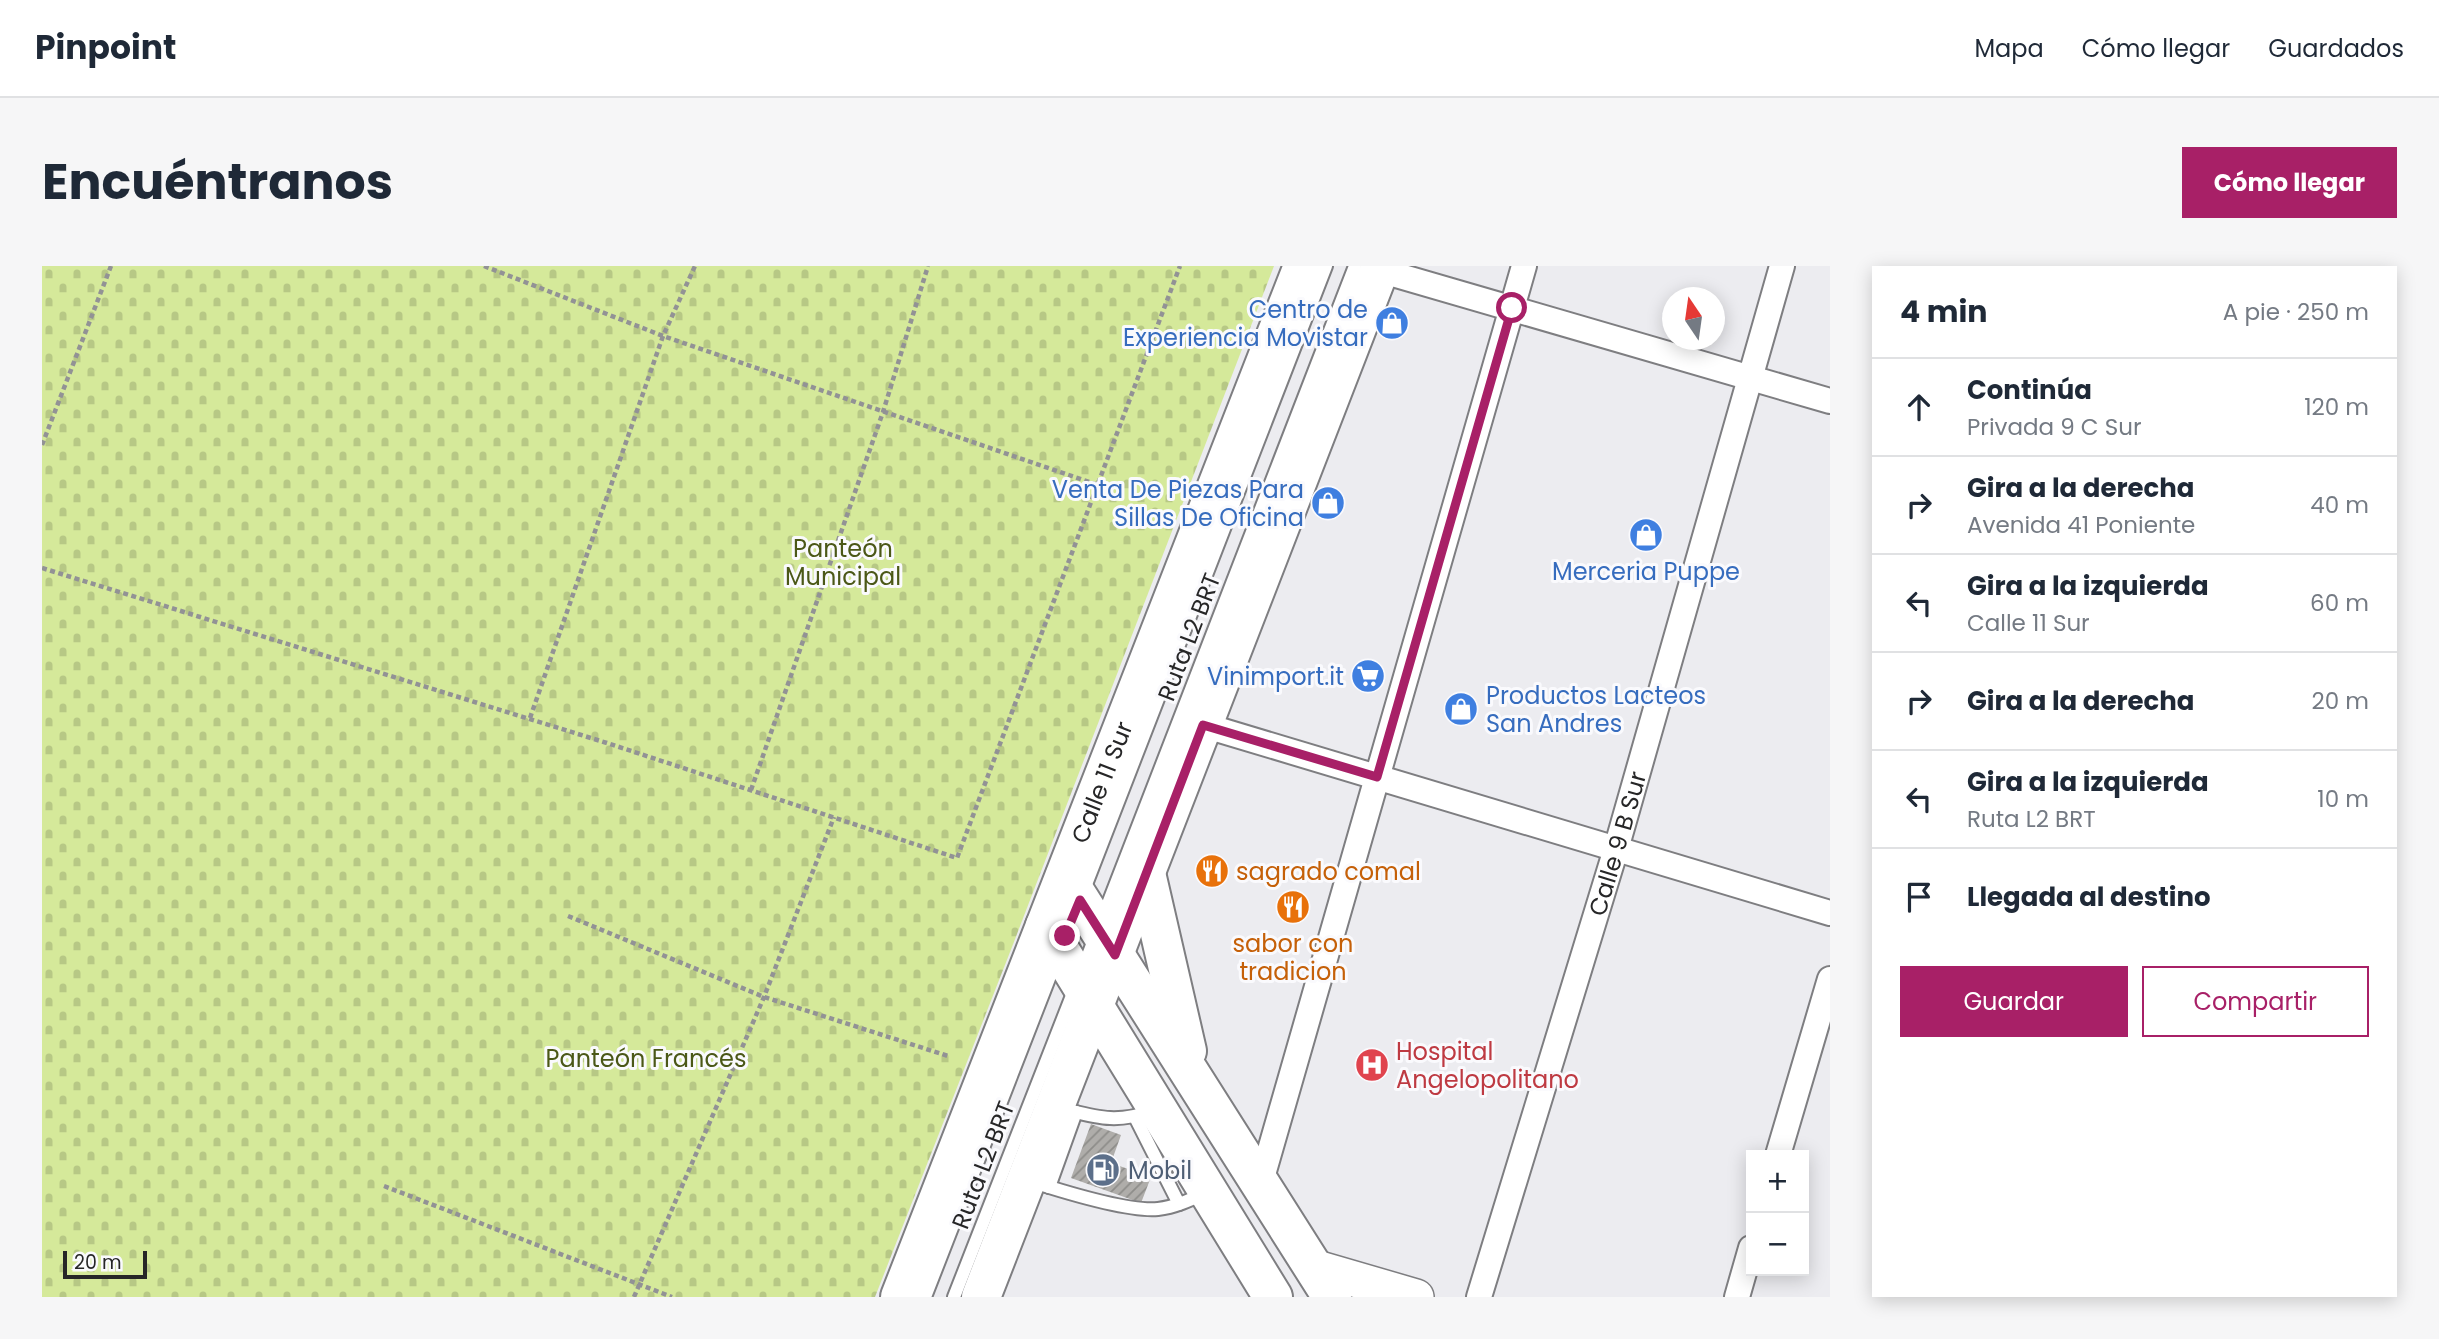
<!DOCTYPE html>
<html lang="es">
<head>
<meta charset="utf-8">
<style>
	:root { --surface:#fff; --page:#f6f6f7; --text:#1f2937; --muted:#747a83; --line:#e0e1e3; --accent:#a82067 }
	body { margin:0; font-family:Poppins,sans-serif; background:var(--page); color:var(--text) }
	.controls { position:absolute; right:21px; bottom:21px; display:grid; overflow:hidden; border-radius:0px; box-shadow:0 4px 18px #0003 }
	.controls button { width:63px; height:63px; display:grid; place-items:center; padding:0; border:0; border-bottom:2px solid var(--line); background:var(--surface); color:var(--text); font:35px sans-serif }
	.compass { position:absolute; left:1620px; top:21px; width:63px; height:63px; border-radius:50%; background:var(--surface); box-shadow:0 4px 18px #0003; rotate:347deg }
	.scale { position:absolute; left:21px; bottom:18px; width:84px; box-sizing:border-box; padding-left:7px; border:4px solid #262627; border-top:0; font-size:19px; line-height:24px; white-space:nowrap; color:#262627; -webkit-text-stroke:5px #fafafd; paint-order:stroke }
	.stop { position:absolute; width:21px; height:21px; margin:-16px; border:5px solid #a82067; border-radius:50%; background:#fff }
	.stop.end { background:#a82067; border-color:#fff; box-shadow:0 2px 7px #0008 }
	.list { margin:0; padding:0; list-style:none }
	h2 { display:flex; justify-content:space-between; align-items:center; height:91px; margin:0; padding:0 28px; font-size:30px }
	h2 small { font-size:23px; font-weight:400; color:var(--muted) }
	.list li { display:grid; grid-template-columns:46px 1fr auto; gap:21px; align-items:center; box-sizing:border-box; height:98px; padding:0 28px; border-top:2px solid var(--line) }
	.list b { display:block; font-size:26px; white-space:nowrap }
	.list p { margin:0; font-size:23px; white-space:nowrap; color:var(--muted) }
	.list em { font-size:23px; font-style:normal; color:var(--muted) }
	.actions { display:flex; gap:14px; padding:21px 28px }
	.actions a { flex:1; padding:16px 0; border:2px solid var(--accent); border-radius:0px; text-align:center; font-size:24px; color:var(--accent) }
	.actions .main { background:var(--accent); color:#fff }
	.icon { flex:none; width:38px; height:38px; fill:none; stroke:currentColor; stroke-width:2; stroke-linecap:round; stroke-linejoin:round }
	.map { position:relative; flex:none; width:1788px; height:1031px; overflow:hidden; border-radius:0px }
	header { display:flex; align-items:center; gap:42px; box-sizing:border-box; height:98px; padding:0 35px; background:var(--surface); border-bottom:2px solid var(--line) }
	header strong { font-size:33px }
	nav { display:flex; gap:38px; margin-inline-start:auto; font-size:24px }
	.intro { display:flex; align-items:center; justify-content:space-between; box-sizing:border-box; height:168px; padding:0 42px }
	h1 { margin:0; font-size:49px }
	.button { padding:18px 32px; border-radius:0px; background:var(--accent); color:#fff; font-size:24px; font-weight:700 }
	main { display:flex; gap:42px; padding:0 42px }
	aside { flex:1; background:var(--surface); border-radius:0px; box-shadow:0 4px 18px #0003 }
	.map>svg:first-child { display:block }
	.cemetery { fill:url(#cemetery-stones) }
	.building { fill:url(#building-hatch) }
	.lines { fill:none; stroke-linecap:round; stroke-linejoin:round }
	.lane-casing { stroke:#7e7e81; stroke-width:16 }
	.street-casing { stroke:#7e7e81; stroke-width:28 }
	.secondary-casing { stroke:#7e7e81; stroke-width:38 }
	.primary-casing { stroke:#7e7e81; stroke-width:42 }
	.path { stroke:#929295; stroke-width:4.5; stroke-dasharray:5 3.5; stroke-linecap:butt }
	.lane { stroke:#fff; stroke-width:12 }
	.street { stroke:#fff; stroke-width:24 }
	.secondary { stroke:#fff; stroke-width:35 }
	.primary { stroke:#fff; stroke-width:38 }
	.route { stroke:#a82067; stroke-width:9 }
	.labels { text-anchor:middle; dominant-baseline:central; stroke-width:6; stroke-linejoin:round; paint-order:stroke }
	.shop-label { font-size:24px; fill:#366cbe; stroke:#fafafd; text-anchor:end }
	.park-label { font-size:24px; fill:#4b5817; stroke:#fafafd }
	.street-label { font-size:24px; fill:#262627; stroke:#fafafd }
	.food-label { font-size:24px; fill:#c56008; stroke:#fafafd; text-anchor:start }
	.health-label { font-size:24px; fill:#be3a42; stroke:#fafafd; text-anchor:start }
	.service-label { font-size:24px; fill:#4e5e75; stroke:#fafafd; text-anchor:start }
</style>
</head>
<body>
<header>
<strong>Pinpoint</strong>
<nav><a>Mapa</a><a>Cómo llegar</a><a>Guardados</a></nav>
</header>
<div class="intro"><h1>Encuéntranos</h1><a class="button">Cómo llegar</a></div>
<main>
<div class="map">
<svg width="1788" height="1031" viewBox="0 0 1788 1031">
	<defs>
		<pattern id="cemetery-stones" width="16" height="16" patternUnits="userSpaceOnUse" patternTransform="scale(1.75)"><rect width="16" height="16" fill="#d5e99a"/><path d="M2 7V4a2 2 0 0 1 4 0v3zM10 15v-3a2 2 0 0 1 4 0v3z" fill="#b7c885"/></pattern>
		<pattern id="building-hatch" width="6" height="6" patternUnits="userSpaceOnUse" patternTransform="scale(1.75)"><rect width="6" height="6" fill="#afadaa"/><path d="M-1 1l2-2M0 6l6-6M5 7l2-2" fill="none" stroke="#8e8d8a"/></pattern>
	</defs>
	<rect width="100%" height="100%" fill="#ececf0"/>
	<polygon class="cemetery" points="0,0 1232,0 970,681 833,1031 0,1031"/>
	<polygon class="building" points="1049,858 1079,869 1069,897 1109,911 1099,937 1029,912"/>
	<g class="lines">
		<g class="lane-casing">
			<g id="lane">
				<polyline points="1022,675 1284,0"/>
				<polyline points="1040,705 1313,0"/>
				<path d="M1017,842C1055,851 1072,858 1111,845"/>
				<polyline points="1093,851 1137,938"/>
				<path d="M988,915C1019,925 1086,946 1116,943C1133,941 1148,934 1163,927"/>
				<polyline points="1007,921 1034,846"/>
				<polyline points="883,1031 1015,692"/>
				<polyline points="912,1031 1033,722"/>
			</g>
		</g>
		<g class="street-casing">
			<g id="street">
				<polyline points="1337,4 1788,135"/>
				<polyline points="1161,459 1788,647"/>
				<polyline points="1736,889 1788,713"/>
				<polyline points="1218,919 1482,0"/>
				<path id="s1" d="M1437,1031L1574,583L1740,0"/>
				<polyline points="1695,1031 1709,982"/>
			</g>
		</g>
		<g class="secondary-casing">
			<polyline id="secondary" points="1271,1001 1374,1031"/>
		</g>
		<g class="primary-casing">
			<g id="primary">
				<polyline points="1104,607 1145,785"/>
				<polyline points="1023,610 1290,1031"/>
				<polyline points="1003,660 1231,1031"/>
				<path id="s2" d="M858,1031L1261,0"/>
				<polyline points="939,1031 1339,0"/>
			</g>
		</g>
		<g class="path">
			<polyline points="442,0 621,70 1056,219"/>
			<polyline points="0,179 69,0"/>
			<polyline points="0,302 565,477 915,592 1138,0"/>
			<polyline points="488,452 621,70 653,0"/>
			<polyline points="709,524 841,146 886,0"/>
			<polyline points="526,650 722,731 906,790"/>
			<polyline points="342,920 630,1031"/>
			<polyline points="592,1031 722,731 792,551"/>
		</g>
		<use href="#lane" class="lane"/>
		<use href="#street" class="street"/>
		<use href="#secondary" class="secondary"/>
		<use href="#primary" class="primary"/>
	</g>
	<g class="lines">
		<polyline class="route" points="1023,670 1038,634 1073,689 1161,459 1335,511 1470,42"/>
	</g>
	<defs>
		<g id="shop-disc" transform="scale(1.75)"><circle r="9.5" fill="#3f7fe0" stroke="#fafafd"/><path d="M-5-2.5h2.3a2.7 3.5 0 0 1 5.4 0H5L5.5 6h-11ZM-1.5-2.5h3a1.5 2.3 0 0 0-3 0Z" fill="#fff"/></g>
		<g id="supermarket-disc" transform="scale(1.75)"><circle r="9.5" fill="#3f7fe0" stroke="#fafafd"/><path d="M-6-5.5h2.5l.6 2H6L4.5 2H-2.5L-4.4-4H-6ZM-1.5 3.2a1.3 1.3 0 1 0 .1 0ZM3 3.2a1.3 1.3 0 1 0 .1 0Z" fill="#fff"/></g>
		<g id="restaurant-disc" transform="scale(1.75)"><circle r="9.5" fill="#e8710a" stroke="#fafafd"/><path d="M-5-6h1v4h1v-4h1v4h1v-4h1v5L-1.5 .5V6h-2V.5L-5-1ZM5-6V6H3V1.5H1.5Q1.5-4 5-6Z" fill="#fff"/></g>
		<g id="hospital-disc" transform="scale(1.75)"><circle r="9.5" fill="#e0444e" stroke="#fafafd"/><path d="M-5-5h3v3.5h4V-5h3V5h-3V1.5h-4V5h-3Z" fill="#fff"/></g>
		<g id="fuel-disc" transform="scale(1.75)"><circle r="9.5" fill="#5c6f8a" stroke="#fafafd"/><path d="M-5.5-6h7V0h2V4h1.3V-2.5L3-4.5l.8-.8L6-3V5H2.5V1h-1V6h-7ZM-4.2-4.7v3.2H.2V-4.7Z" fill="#fff"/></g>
	</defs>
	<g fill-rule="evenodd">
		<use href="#shop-disc" x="1350" y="57"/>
		<use href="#shop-disc" x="1286" y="237"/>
		<use href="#shop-disc" x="1604" y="269"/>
		<use href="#supermarket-disc" x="1326" y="410"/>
		<use href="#shop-disc" x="1419" y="443"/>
		<use href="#restaurant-disc" x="1170" y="605"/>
		<use href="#restaurant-disc" x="1251" y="641"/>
		<use href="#hospital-disc" x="1330" y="799"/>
		<use href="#fuel-disc" x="1061" y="904"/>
	</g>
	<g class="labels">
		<g class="shop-label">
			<text x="1326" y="43">Centro de<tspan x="1326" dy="28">Experiencia Movistar</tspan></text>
			<text x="1262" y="223">Venta De Piezas Para<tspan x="1262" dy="28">Sillas De Oficina</tspan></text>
			<text x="1604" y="305" text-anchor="middle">Merceria Puppe</text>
			<text x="1302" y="410">Vinimport.it</text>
			<text x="1444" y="429" text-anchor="start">Productos Lacteos<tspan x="1444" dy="28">San Andres</tspan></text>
		</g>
		<g class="park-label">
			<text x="801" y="282">Panteón<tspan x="801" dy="28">Municipal</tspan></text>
			<text x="604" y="792">Panteón Francés</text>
		</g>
		<g class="street-label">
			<text transform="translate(1147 371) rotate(-69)">Ruta L2 BRT</text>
			<text stroke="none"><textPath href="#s2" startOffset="553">Calle 11 Sur</textPath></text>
			<text stroke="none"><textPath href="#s1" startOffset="474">Calle 9 B Sur</textPath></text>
			<text transform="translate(941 899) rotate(-69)">Ruta L2 BRT</text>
		</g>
		<g class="food-label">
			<text x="1194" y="605">sagrado comal</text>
			<text x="1251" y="677" text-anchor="middle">sabor con<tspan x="1251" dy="28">tradicion</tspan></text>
		</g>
		<g class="health-label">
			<text x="1354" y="785">Hospital<tspan x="1354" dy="28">Angelopolitano</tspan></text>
		</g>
		<g class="service-label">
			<text x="1086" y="904">Mobil</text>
		</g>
	</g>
</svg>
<div class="controls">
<button>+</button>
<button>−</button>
</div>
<svg class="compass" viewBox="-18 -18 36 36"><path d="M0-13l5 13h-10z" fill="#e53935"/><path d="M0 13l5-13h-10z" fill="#747a83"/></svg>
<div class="scale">20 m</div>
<div class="stop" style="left:1470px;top:42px"></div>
<div class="stop end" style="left:1023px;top:670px"></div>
</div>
<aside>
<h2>4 min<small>A pie · 250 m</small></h2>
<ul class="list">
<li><svg class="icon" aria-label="ahead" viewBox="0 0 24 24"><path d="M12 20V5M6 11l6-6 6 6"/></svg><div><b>Continúa</b><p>Privada 9 C Sur</p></div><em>120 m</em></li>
<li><svg class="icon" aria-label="right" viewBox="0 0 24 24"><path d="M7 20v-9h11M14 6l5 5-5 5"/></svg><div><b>Gira a la derecha</b><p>Avenida 41 Poniente</p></div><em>40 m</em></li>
<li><svg class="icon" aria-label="left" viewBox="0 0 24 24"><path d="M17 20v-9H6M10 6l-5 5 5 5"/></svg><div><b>Gira a la izquierda</b><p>Calle 11 Sur</p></div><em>60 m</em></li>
<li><svg class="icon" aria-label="right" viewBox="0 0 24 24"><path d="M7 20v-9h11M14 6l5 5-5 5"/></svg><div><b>Gira a la derecha</b></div><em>20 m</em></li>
<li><svg class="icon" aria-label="left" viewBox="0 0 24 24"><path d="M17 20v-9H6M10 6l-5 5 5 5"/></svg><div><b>Gira a la izquierda</b><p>Ruta L2 BRT</p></div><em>10 m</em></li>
<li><svg class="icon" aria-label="arrive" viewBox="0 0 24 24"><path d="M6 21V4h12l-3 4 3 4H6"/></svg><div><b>Llegada al destino</b></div></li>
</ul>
<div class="actions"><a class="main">Guardar</a><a>Compartir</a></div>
</aside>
</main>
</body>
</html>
